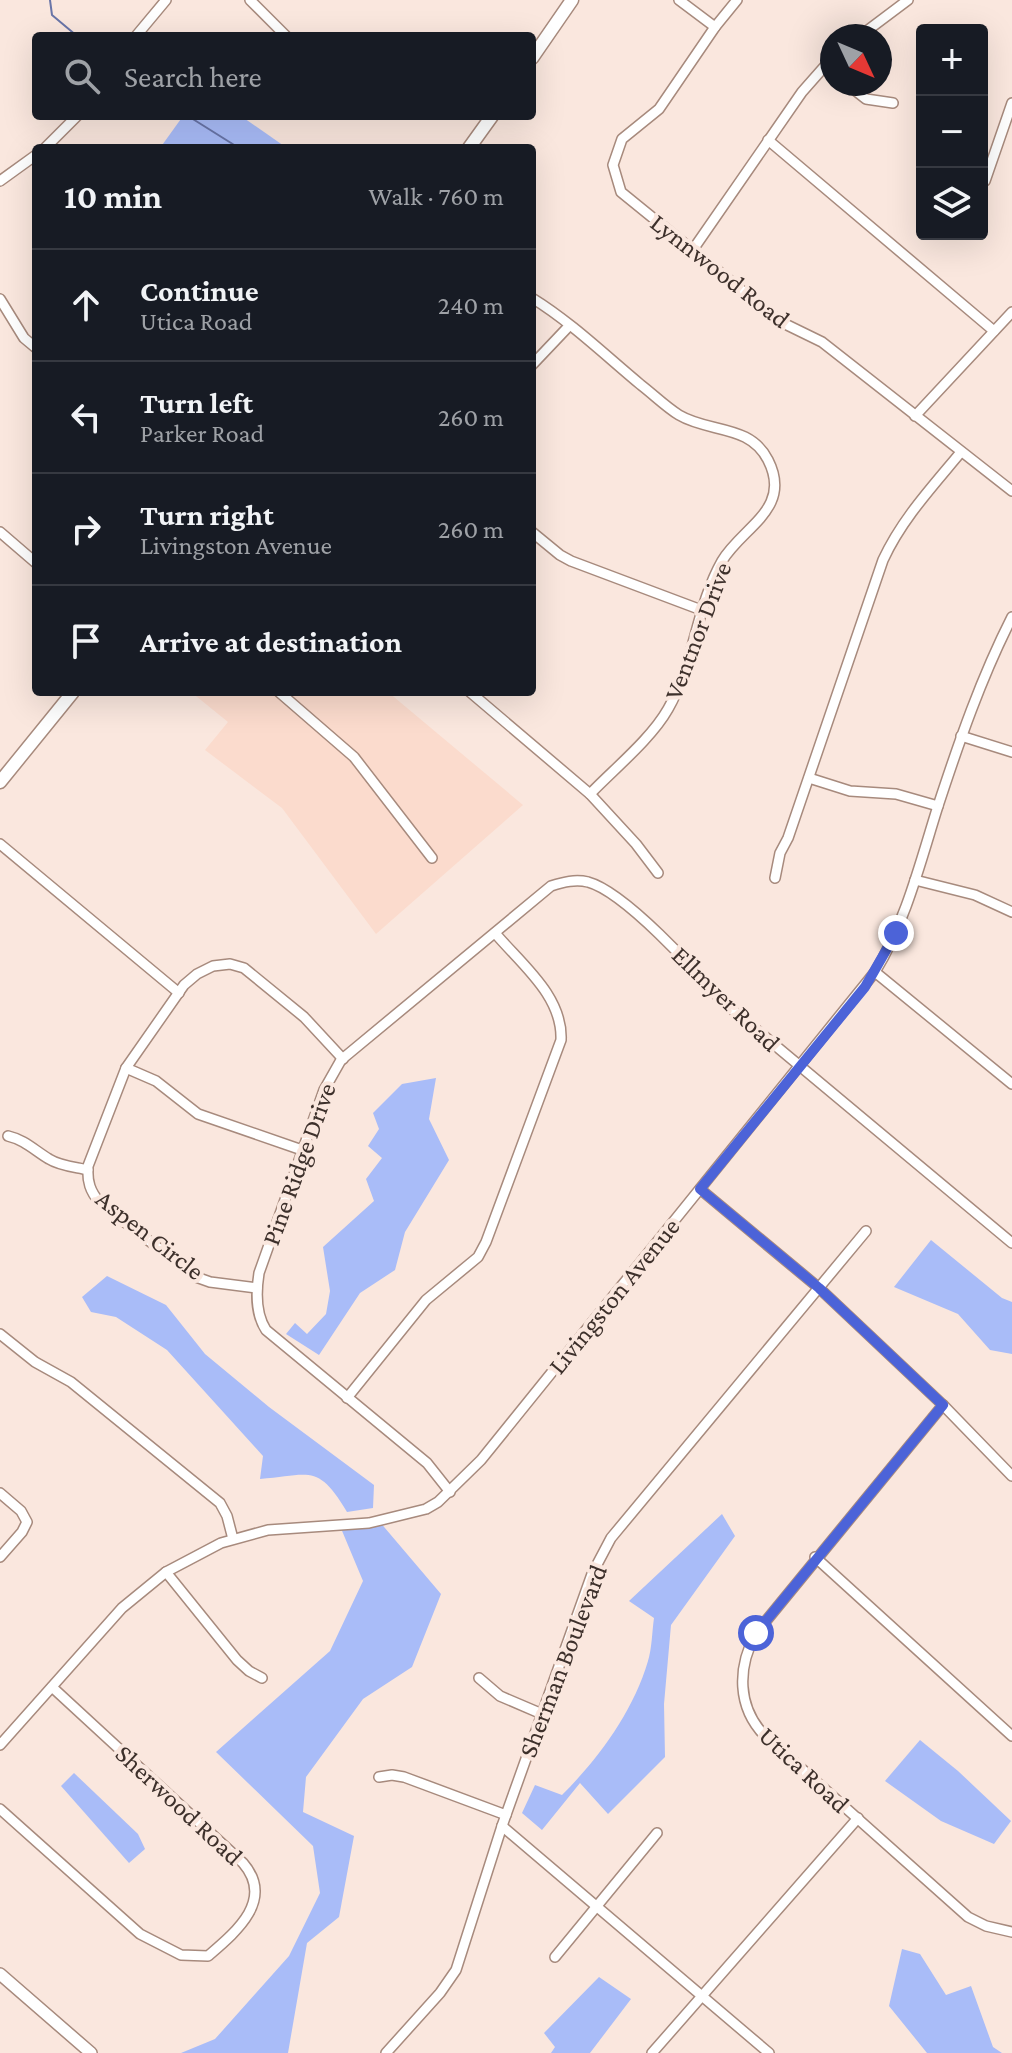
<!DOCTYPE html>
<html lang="en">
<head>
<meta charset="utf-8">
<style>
	:root { --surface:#171b24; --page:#20242c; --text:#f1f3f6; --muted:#9ea1a6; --line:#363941 }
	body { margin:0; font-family:"Crimson Pro",serif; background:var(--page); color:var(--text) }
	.controls { position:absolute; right:24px; top:24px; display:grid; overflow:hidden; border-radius:8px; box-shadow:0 8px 32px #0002 }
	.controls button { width:72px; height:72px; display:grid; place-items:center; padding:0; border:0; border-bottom:2px solid var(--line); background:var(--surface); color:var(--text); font:40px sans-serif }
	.compass { position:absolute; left:820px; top:24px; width:72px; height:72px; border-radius:50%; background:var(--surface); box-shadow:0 8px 32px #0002; rotate:134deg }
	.stop { position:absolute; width:24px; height:24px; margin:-18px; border:6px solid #4c63d8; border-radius:50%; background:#fff }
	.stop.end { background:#4c63d8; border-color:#fff; box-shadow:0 2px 8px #0008 }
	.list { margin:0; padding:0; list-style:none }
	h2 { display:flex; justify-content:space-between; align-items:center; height:104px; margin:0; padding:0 32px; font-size:34px }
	h2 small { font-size:26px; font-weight:400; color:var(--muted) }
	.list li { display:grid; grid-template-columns:52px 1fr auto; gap:24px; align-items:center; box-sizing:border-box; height:112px; padding:0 32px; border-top:2px solid var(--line) }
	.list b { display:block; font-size:30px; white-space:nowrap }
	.list p { margin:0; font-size:26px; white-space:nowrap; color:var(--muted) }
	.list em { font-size:26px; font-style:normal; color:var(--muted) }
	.icon { flex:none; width:44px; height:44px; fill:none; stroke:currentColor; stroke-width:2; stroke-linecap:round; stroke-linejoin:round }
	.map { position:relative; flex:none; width:1012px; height:2053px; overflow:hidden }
	.search { position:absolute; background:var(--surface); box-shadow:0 8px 32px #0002; left:32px; top:32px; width:504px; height:88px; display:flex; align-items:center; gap:20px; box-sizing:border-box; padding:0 28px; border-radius:8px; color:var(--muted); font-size:30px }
	.panel { position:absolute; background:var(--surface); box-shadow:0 8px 32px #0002; left:32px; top:144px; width:504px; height:552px; border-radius:8px }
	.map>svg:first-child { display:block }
	.built { fill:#fbdbcd }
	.green { fill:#a9bcf8 }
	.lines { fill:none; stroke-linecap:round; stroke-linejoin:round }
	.stream { stroke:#6975a8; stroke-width:2 }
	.minor-casing { stroke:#a78a7d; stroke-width:12 }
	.tertiary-casing { stroke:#a78a7d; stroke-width:14 }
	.secondary-casing { stroke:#a78a7d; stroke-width:15 }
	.minor { stroke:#fff; stroke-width:9 }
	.tertiary { stroke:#fff; stroke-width:11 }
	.secondary { stroke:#fff; stroke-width:12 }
	.route { stroke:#4c63d8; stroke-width:10 }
	.labels { text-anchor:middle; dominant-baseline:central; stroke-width:8; stroke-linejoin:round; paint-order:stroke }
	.street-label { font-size:26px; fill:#3d302b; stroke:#fae7de }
</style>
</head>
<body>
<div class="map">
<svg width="1012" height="2053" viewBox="0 0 1012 2053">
	<rect width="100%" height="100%" fill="#fae7de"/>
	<polygon class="built" points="191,692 388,692 523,805 376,934 282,808 205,750 228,722"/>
	<g class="green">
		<polygon points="183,116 241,116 287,148 160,148"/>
		<polygon points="436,1078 429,1119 449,1160 405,1232 395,1270 360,1293 319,1355 286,1334 295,1323 307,1334 326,1314 330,1291 323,1247 374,1201 366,1179 382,1158 368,1146 379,1129 373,1113 402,1084"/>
		<polygon points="931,1240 1002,1298 1012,1302 1012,1354 990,1350 958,1314 894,1287"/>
		<path d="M107,1276L166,1305L205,1354L269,1407L374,1485L373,1508L347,1512C318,1463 310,1475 260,1479L263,1456L167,1350L116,1317L91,1312L82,1297Z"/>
		<path d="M722,1514L735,1536L671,1625L664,1704L665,1757L608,1814L580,1783L542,1830L522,1813L535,1785L562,1795C599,1758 633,1712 648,1661C652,1648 652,1632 654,1618L629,1601Z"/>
		<polygon points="379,1521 441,1594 412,1667 363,1699 306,1777 303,1812 354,1836 339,1917 307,1943 288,2053 181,2053 215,2039 289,1956 320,1893 313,1846 216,1752 330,1651 363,1581 340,1526"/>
		<polygon points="920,1740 958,1771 1011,1821 994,1844 941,1821 885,1781"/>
		<polygon points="74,1773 138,1834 145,1849 129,1863 61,1786"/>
		<polygon points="902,1949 920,1954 946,1995 971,1986 993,2047 1002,2053 927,2053 889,2006"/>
		<polygon points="599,1977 631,1999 590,2053 551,2053 555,2047 544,2033"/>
	</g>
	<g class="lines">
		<g class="stream">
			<polyline points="50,0 52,15 77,36"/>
			<polyline points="188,116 239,148"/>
		</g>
		<g class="minor-casing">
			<g id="minor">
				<polyline points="250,0 286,36"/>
				<polyline points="679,0 715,27"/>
				<polyline points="737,0 715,27 659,109 622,139 613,165 621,192 781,322 822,342 1012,491"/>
				<polyline points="136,36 166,0"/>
				<polyline points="860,36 908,0"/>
				<polyline points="847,84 866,99 893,103"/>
				<polyline points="768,140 994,331"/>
				<polyline points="45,148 77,116"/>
				<polyline points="0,181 36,155"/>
				<polyline points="985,181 1012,103"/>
				<polyline points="692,251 802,92 832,58"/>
				<path d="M532,298C571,322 606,356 641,385C654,395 666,407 679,415C709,433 750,424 768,460C793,509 742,527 722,561C696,607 694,664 668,709C651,739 614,769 590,794"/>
				<polyline points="0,299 24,338 36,348"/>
				<polyline points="532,365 569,326"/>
				<polyline points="915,416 1012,312"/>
				<polyline points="0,532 36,563"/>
				<polyline points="532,532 560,555 571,561 704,611"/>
				<polyline points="279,692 354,757 432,858"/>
				<polyline points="470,692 590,794 636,844 658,873"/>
				<polyline points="961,736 1012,752"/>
				<polyline points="809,778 850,791 896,794 938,806"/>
				<polyline points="0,844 179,993"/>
				<path d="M775,878L780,853L788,838L883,560C902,519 932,487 961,452"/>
				<polyline points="915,880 975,895 1012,912"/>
				<polyline points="875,972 1012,1084"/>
				<polyline points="126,1068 156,1081 198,1114 302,1150"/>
				<path d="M8,1136C25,1140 34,1150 49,1159C60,1166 75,1167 88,1170"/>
				<polyline points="700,1189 819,1288 943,1405 1012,1476"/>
				<path d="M257,1288L210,1282L196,1277L100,1203C90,1191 87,1182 88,1166L126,1068L184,985L197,974L213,966L230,964L244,968L304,1017L343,1059"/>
				<polyline points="0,1334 35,1362 71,1382 220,1503 227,1516 233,1539"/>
				<path d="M347,1398L426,1300L478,1257L486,1242L561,1040C563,996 521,964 495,933"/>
				<path d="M943,1405L756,1633C737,1668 737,1707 765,1736L968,1917L986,1926L1012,1932"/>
				<path d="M450,1492L427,1463L266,1330C255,1313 256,1292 259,1273L324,1090L341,1060L551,886C564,882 575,879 588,882C625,892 696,971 722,1001L1012,1243"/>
				<polyline points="0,1493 21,1511 27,1522 22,1532 0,1557"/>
				<polyline points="815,1557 1012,1736"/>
				<polyline points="166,1572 237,1660 249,1671 262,1678"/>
				<polyline points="479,1678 500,1696 542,1714"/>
				<path d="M0,1745L122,1608L166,1572L221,1543L268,1530L369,1523L426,1509L438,1502L481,1460L875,972C906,921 920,863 938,806C959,742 981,678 1012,617"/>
				<polyline points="379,1777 392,1775 404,1777 506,1815"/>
				<path d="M0,1809L140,1934L181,1955L208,1956C236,1932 275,1900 243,1863L52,1687"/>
				<polyline points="502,1826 769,2053"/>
				<polyline points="555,1957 657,1833"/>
				<polyline points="386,2053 440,1993 456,1970 502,1826 592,1574 611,1538 866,1231"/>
				<polyline points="652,2053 858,1818"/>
			</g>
		</g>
		<g class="tertiary-casing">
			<polyline id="tertiary" points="0,1974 91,2053"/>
		</g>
		<g class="secondary-casing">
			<g id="secondary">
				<polyline points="532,58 572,0"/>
				<polyline points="469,148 492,116"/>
				<polyline points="0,782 73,692"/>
			</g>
		</g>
		<use href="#minor" class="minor"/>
		<use href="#tertiary" class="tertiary"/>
		<use href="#secondary" class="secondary"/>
	</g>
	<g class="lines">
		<polyline class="route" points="756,1633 943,1405 819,1288 700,1189 865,987 896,933"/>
	</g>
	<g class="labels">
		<g class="street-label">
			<text transform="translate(720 271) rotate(38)">Lynnwood Road</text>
			<text transform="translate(698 631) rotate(-69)">Ventnor Drive</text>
			<text transform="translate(726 999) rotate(44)">Ellmyer Road</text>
			<text transform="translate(299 1164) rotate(-70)">Pine Ridge Drive</text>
			<text transform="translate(150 1235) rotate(38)">Aspen Circle</text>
			<text transform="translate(614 1296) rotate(-51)">Livingston Avenue</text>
			<text transform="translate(563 1661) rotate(-69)">Sherman Boulevard</text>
			<text transform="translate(804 1770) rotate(43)">Utica Road</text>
			<text transform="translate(179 1805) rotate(43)">Sherwood Road</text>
		</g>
	</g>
</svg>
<div class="controls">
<button>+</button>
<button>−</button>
<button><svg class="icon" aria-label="layers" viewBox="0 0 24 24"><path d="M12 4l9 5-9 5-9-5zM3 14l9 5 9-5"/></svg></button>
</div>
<svg class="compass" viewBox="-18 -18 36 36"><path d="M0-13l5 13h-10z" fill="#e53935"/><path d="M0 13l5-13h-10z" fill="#9ea1a6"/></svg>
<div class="stop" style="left:756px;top:1633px"></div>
<div class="stop end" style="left:896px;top:933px"></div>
<div class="search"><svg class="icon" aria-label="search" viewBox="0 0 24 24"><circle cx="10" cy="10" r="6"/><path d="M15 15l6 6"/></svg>Search here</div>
<section class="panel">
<h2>10 min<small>Walk · 760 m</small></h2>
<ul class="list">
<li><svg class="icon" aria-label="ahead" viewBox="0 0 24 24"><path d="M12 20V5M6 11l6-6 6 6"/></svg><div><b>Continue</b><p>Utica Road</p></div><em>240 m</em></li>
<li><svg class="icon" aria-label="left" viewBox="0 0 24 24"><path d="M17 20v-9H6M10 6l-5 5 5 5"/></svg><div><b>Turn left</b><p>Parker Road</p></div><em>260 m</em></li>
<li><svg class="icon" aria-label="right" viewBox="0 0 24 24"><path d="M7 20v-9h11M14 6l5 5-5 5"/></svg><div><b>Turn right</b><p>Livingston Avenue</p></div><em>260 m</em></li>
<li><svg class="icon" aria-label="arrive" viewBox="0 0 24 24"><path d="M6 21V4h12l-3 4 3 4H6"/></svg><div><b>Arrive at destination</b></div></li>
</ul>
</section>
</div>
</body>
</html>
